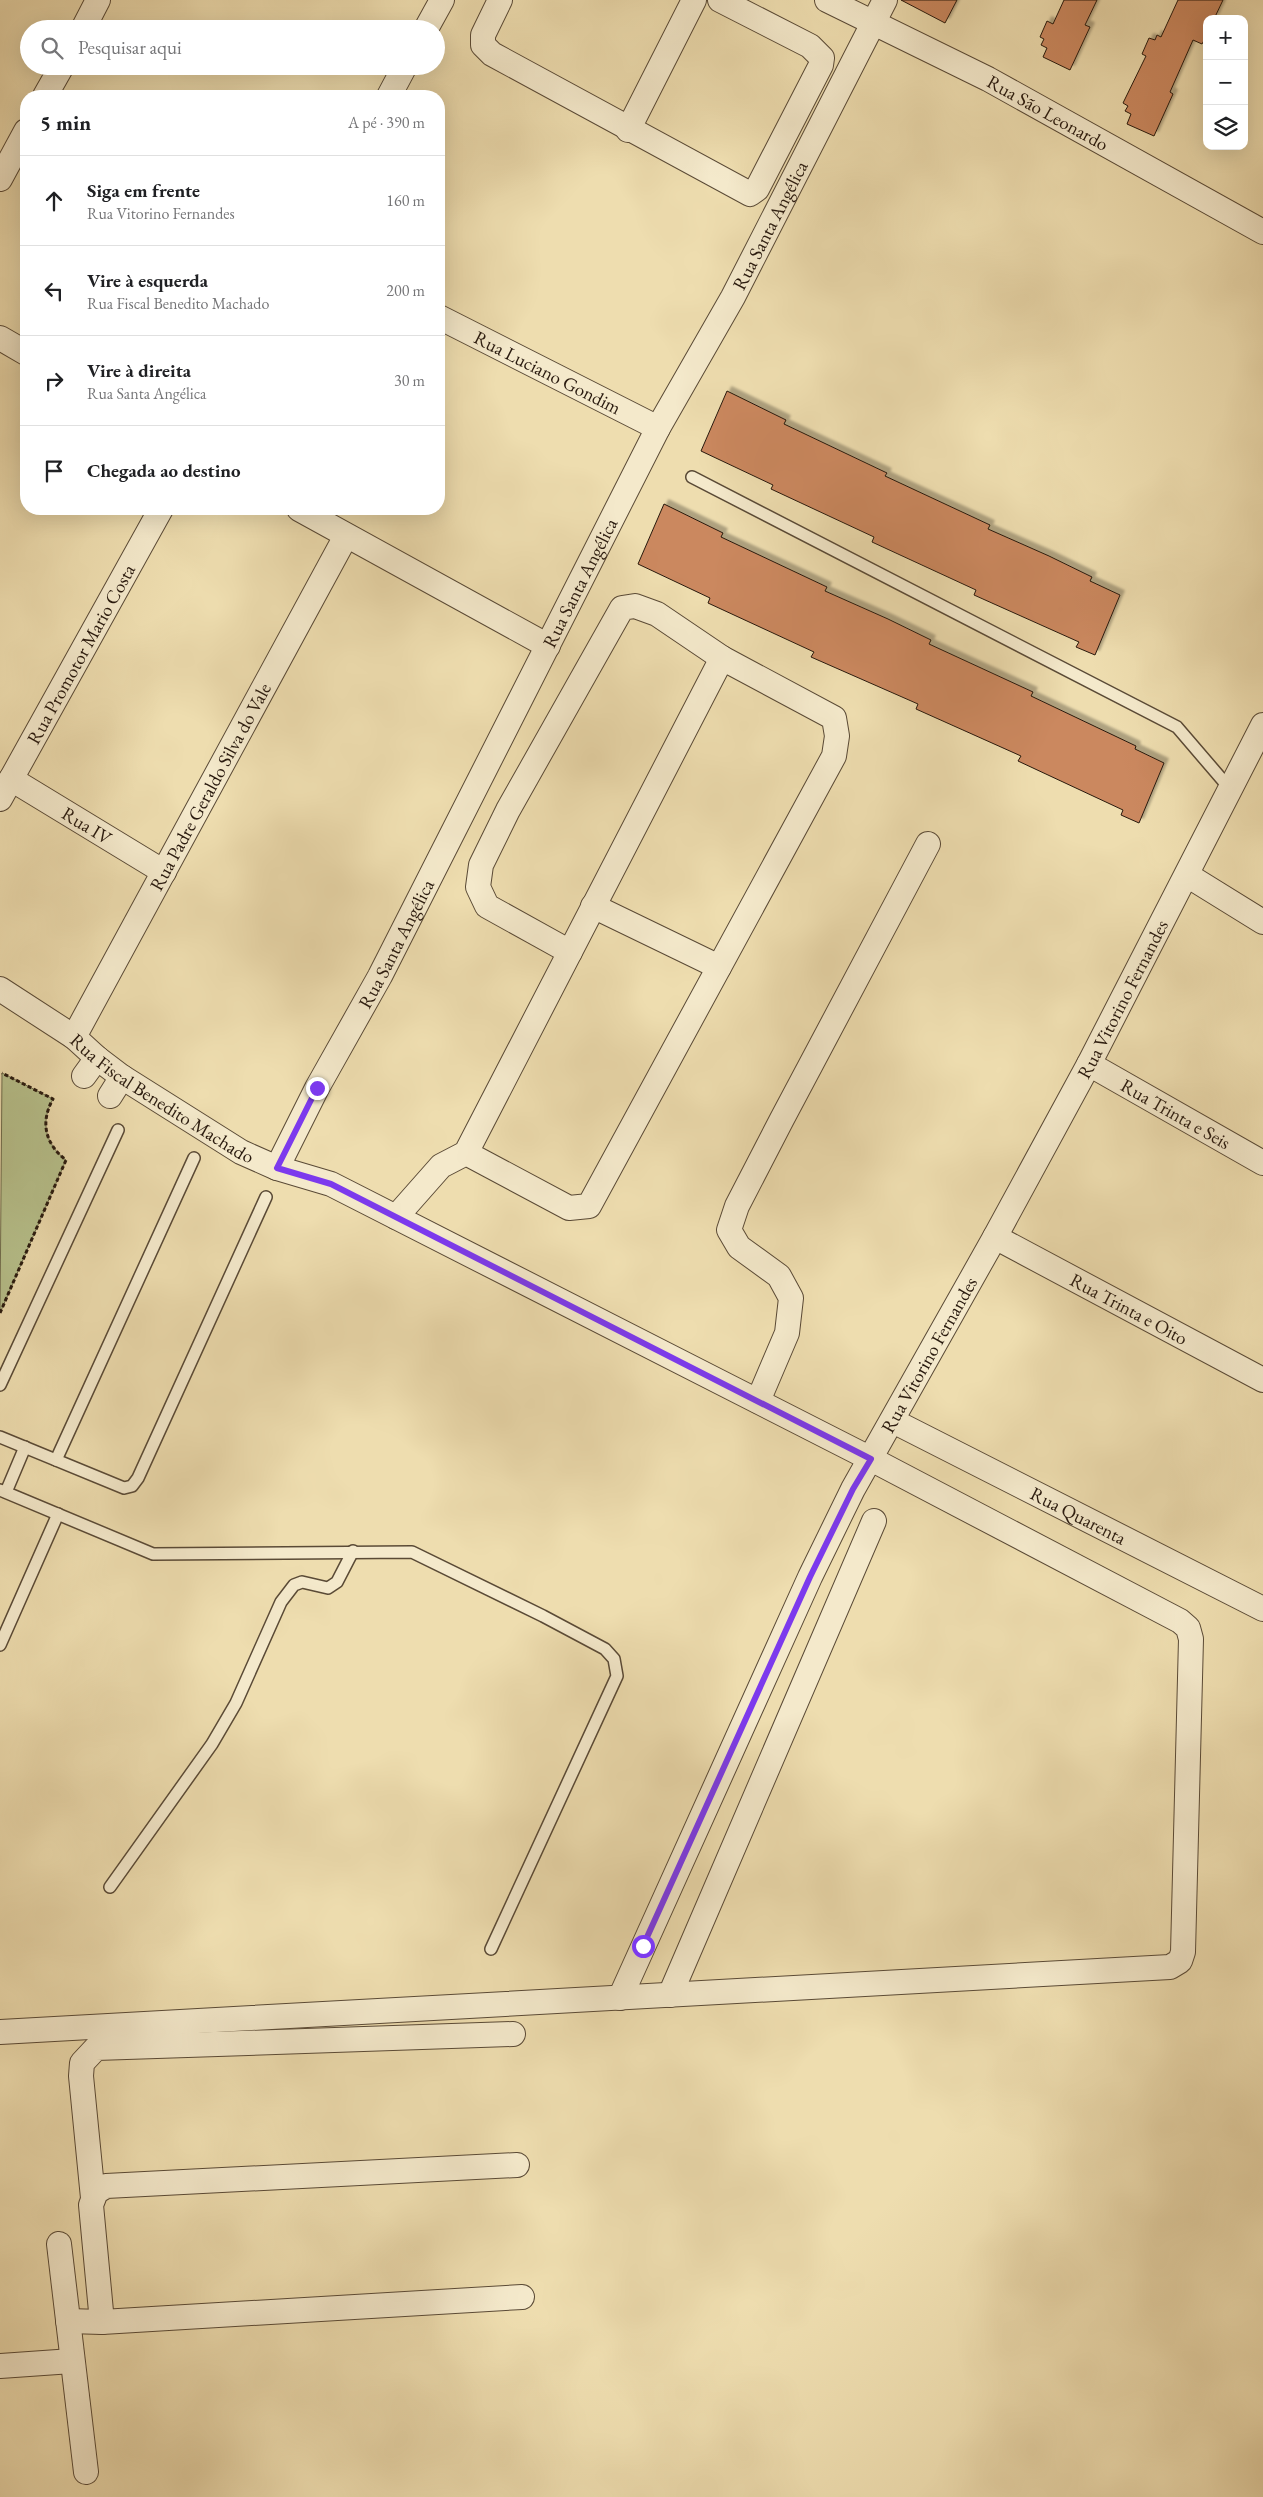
<!DOCTYPE html>
<html lang="pt">
<head>
<meta charset="utf-8">
<style>
	:root { --surface:#fff; --page:#f6f6f6; --text:#202124; --muted:#757577; --line:#e0e0e0 }
	body { margin:0; font-family:"EB Garamond",serif; background:var(--page); color:var(--text) }
	.controls { position:absolute; right:15px; top:15px; display:grid; overflow:hidden; border-radius:10px; box-shadow:0 5px 20px #0002 }
	.controls button { width:45px; height:45px; display:grid; place-items:center; padding:0; border:0; border-bottom:1px solid var(--line); background:var(--surface); color:var(--text); font:25px sans-serif }
	.stop { position:absolute; width:15px; height:15px; margin:-11px; border:4px solid #7c3aed; border-radius:50%; background:#fff }
	.stop.end { background:#7c3aed; border-color:#fff; box-shadow:0 1px 5px #0008 }
	.list { margin:0; padding:0; list-style:none }
	h2 { display:flex; justify-content:space-between; align-items:center; height:65px; margin:0; padding:0 20px; font-size:21px }
	h2 small { font-size:16px; font-weight:400; color:var(--muted) }
	.list li { display:grid; grid-template-columns:32px 1fr auto; gap:15px; align-items:center; box-sizing:border-box; height:90px; padding:0 20px; border-top:1px solid var(--line) }
	.list b { display:block; font-size:19px; white-space:nowrap }
	.list p { margin:0; font-size:16px; white-space:nowrap; color:var(--muted) }
	.list em { font-size:16px; font-style:normal; color:var(--muted) }
	.icon { flex:none; width:28px; height:28px; fill:none; stroke:currentColor; stroke-width:2; stroke-linecap:round; stroke-linejoin:round }
	.map { position:relative; flex:none; width:1263px; height:2497px; overflow:hidden }
	.search { position:absolute; background:var(--surface); box-shadow:0 5px 20px #0002; left:20px; top:20px; width:425px; height:55px; display:flex; align-items:center; gap:12px; box-sizing:border-box; padding:0 18px; border-radius:28px; color:var(--muted); font-size:19px }
	.panel { position:absolute; background:var(--surface); box-shadow:0 5px 20px #0002; left:20px; top:90px; width:425px; height:425px; border-radius:20px }
	.map>svg:first-child { display:block }
	.green { fill:#b7c18c; stroke:#706d4d }
	.building { fill:#cb885f; stroke:#28190e; filter:url(#shadow) }
	.lines { fill:none; stroke-linecap:round; stroke-linejoin:round }
	.lane-casing { stroke:#5a4a36; stroke-width:14 }
	.street-casing { stroke:#5a4a36; stroke-width:26 }
	.path { stroke:#28190e; stroke-width:3; stroke-dasharray:4 2.5; stroke-linecap:butt }
	.lane { stroke:#f4e9cb; stroke-width:11 }
	.street { stroke:#f4e9cb; stroke-width:24 }
	.route { stroke:#7c3aed; stroke-width:6 }
	.labels { text-anchor:middle; dominant-baseline:central; stroke-width:4; stroke-linejoin:round; paint-order:stroke }
	.street-label { font-size:19px; fill:#28190e; stroke:#f4e9cb }
</style>
</head>
<body>
<div class="map">
<svg width="1263" height="2497" viewBox="0 0 1263 2497">
	<defs>
		<filter id="shadow"><feDropShadow dx="4.5" dy="-4.5" stdDeviation="1" flood-color="#0004"/></filter>
	</defs>
	<rect width="100%" height="100%" fill="#eeddaf"/>
	<filter id="stains"><feTurbulence type="fractalNoise" baseFrequency=".004" numOctaves="4"/><feColorMatrix values="0 0 0 0 .2 0 0 0 0 .09 0 0 0 0 .02 0 0 0 .5 -.17"/></filter>
	<radialGradient id="worn" r=".72"><stop offset=".6" stop-color="#630" stop-opacity="0"/><stop offset="1" stop-color="#630" stop-opacity=".3"/></radialGradient>
	<path class="green" d="M2,1073L53,1099C40,1122 45,1144 66,1160L0,1313Z"/>
	<g class="building">
		<polygon points="901,0 957,0 945,23"/>
		<polygon points="1064,0 1097,0 1085,25 1090,27 1070,70 1043,57 1047,48 1041,45 1044,39 1040,37 1047,21 1053,24"/>
		<polygon points="1178,0 1223,0 1214,19 1207,19 1207,35 1202,44 1193,40 1170,92 1173,94 1154,136 1127,124 1131,114 1125,111 1128,106 1123,103 1146,56 1142,54 1149,38 1155,40 1157,35 1161,37"/>
		<polygon points="727,391 786,420 784,424 887,473 885,476 990,525 988,529 1049,556 1092,577 1090,581 1120,595 1095,655 1076,647 1079,642 974,595 976,590 872,542 874,537 771,489 773,485 701,451"/>
		<polygon points="664,504 723,533 721,537 827,587 825,591 888,619 931,640 929,644 1033,692 1031,696 1136,746 1135,749 1164,763 1139,823 1121,815 1123,810 1018,761 1021,756 916,709 918,704 811,657 814,652 708,603 710,598 638,564"/>
	</g>
	<g class="lines">
		<g class="lane-casing">
			<g id="lane">
				<polyline points="692,477 1177,727 1231,790"/>
				<polyline points="0,1385 118,1130"/>
				<polyline points="0,1437 124,1488 132,1486 138,1478 266,1197"/>
				<polyline points="56,1460 194,1158"/>
				<polyline points="0,1490 153,1554 412,1552 543,1616 605,1649 614,1659 617,1676 491,1949"/>
				<polyline points="6,1492 25,1447"/>
				<polyline points="0,1645 58,1514"/>
				<polyline points="110,1887 212,1744 236,1703 281,1602 294,1585 302,1582 328,1588 337,1582 353,1551"/>
			</g>
		</g>
		<g class="street-casing">
			<g id="street">
				<polyline points="500,0 483,35 483,45 492,54 750,194 757,189 821,65 822,58 810,46 720,0"/>
				<path id="s1" d="M827,0L988,79L1263,232"/>
				<polyline points="83,29 98,0"/>
				<polyline points="426,29 442,0"/>
				<polyline points="45,96 62,66"/>
				<polyline points="389,96 405,66"/>
				<polyline points="628,130 694,0"/>
				<polyline points="0,179 26,131"/>
				<path id="s2" d="M439,317L658,428"/>
				<polyline points="0,338 26,353"/>
				<polyline points="299,509 548,646"/>
				<path id="s3" d="M11,779L164,872"/>
				<path id="s4" d="M0,799L161,509"/>
				<polyline points="1187,875 1263,922"/>
				<polyline points="593,906 719,967"/>
				<polyline points="570,952 487,906 478,887 481,865 508,810 622,608 635,606 657,614 722,658"/>
				<path id="s5" d="M0,989L74,1037L97,1058L122,1077L241,1152L277,1168L331,1184L871,1459L1180,1621L1188,1628L1191,1639L1183,1952L1180,1961L1170,1967L0,2032"/>
				<path id="s6" d="M74,1037L346,536"/>
				<path id="s7" d="M1089,1064L1263,1163"/>
				<polyline points="84,1076 97,1058"/>
				<polyline points="110,1096 122,1077"/>
				<path id="s8" d="M277,1168L317,1088L380,976L658,428L733,297L885,0"/>
				<polyline points="396,1217 441,1166 466,1153 722,658 834,718 837,736 834,756 589,1206 569,1208 466,1153"/>
				<path id="s9" d="M995,1237L1263,1380"/>
				<polyline points="758,1401 787,1333 791,1298 779,1276 739,1247 729,1230 737,1206 782,1119 928,844"/>
				<path id="s10" d="M893,1421L1263,1609"/>
				<polyline points="670,1995 874,1521"/>
				<path id="s11" d="M620,1998L810,1577L853,1489L995,1237L1089,1064L1263,725"/>
				<polyline points="93,2198 81,2076 82,2063 96,2048 513,2034"/>
				<polyline points="59,2244 86,2472"/>
				<polyline points="68,2321 102,2322 522,2297"/>
				<polyline points="102,2322 91,2205 96,2192 106,2186 517,2165"/>
				<polyline points="0,2366 72,2361"/>
			</g>
		</g>
		<path class="path" d="M0,1313L66,1160C45,1144 40,1122 53,1099L2,1073"/>
		<use href="#lane" class="lane"/>
		<use href="#street" class="street"/>
	</g>
	<g class="lines">
		<polyline class="route" points="317,1088 277,1168 331,1184 871,1459 853,1489 810,1577 643,1946"/>
	</g>
	<g class="labels">
		<g class="street-label">
			<text stroke="none"><textPath href="#s1" startOffset="248">Rua São Leonardo</textPath></text>
			<text stroke="none"><textPath href="#s8" startOffset="1064">Rua Santa Angélica</textPath></text>
			<text stroke="none"><textPath href="#s2" startOffset="122">Rua Luciano Gondim</textPath></text>
			<text stroke="none"><textPath href="#s8" startOffset="659">Rua Santa Angélica</textPath></text>
			<text stroke="none"><textPath href="#s4" startOffset="166">Rua Promotor Mario Costa</textPath></text>
			<text stroke="none"><textPath href="#s6" startOffset="285">Rua Padre Geraldo Silva do Vale</textPath></text>
			<text stroke="none"><textPath href="#s3" startOffset="89">Rua IV</textPath></text>
			<text stroke="none"><textPath href="#s8" startOffset="254">Rua Santa Angélica</textPath></text>
			<text stroke="none"><textPath href="#s11" startOffset="1119">Rua Vitorino Fernandes</textPath></text>
			<text stroke="none"><textPath href="#s5" startOffset="196">Rua Fiscal Benedito Machado</textPath></text>
			<text stroke="none"><textPath href="#s7" startOffset="100">Rua Trinta e Seis</textPath></text>
			<text stroke="none"><textPath href="#s9" startOffset="152">Rua Trinta e Oito</textPath></text>
			<text stroke="none"><textPath href="#s11" startOffset="714">Rua Vitorino Fernandes</textPath></text>
			<text stroke="none"><textPath href="#s10" startOffset="208">Rua Quarenta</textPath></text>
		</g>
	</g>
	<rect width="100%" height="100%" filter="url(#stains)"/>
	<rect width="100%" height="100%" fill="url(#worn)"/>
</svg>
<div class="controls">
<button>+</button>
<button>−</button>
<button><svg class="icon" aria-label="layers" viewBox="0 0 24 24"><path d="M12 4l9 5-9 5-9-5zM3 14l9 5 9-5"/></svg></button>
</div>
<div class="stop" style="left:643px;top:1946px"></div>
<div class="stop end" style="left:317px;top:1088px"></div>
<div class="search"><svg class="icon" aria-label="search" viewBox="0 0 24 24"><circle cx="10" cy="10" r="6"/><path d="M15 15l6 6"/></svg>Pesquisar aqui</div>
<section class="panel">
<h2>5 min<small>A pé · 390 m</small></h2>
<ul class="list">
<li><svg class="icon" aria-label="ahead" viewBox="0 0 24 24"><path d="M12 20V5M6 11l6-6 6 6"/></svg><div><b>Siga em frente</b><p>Rua Vitorino Fernandes</p></div><em>160 m</em></li>
<li><svg class="icon" aria-label="left" viewBox="0 0 24 24"><path d="M17 20v-9H6M10 6l-5 5 5 5"/></svg><div><b>Vire à esquerda</b><p>Rua Fiscal Benedito Machado</p></div><em>200 m</em></li>
<li><svg class="icon" aria-label="right" viewBox="0 0 24 24"><path d="M7 20v-9h11M14 6l5 5-5 5"/></svg><div><b>Vire à direita</b><p>Rua Santa Angélica</p></div><em>30 m</em></li>
<li><svg class="icon" aria-label="arrive" viewBox="0 0 24 24"><path d="M6 21V4h12l-3 4 3 4H6"/></svg><div><b>Chegada ao destino</b></div></li>
</ul>
</section>
</div>
</body>
</html>
